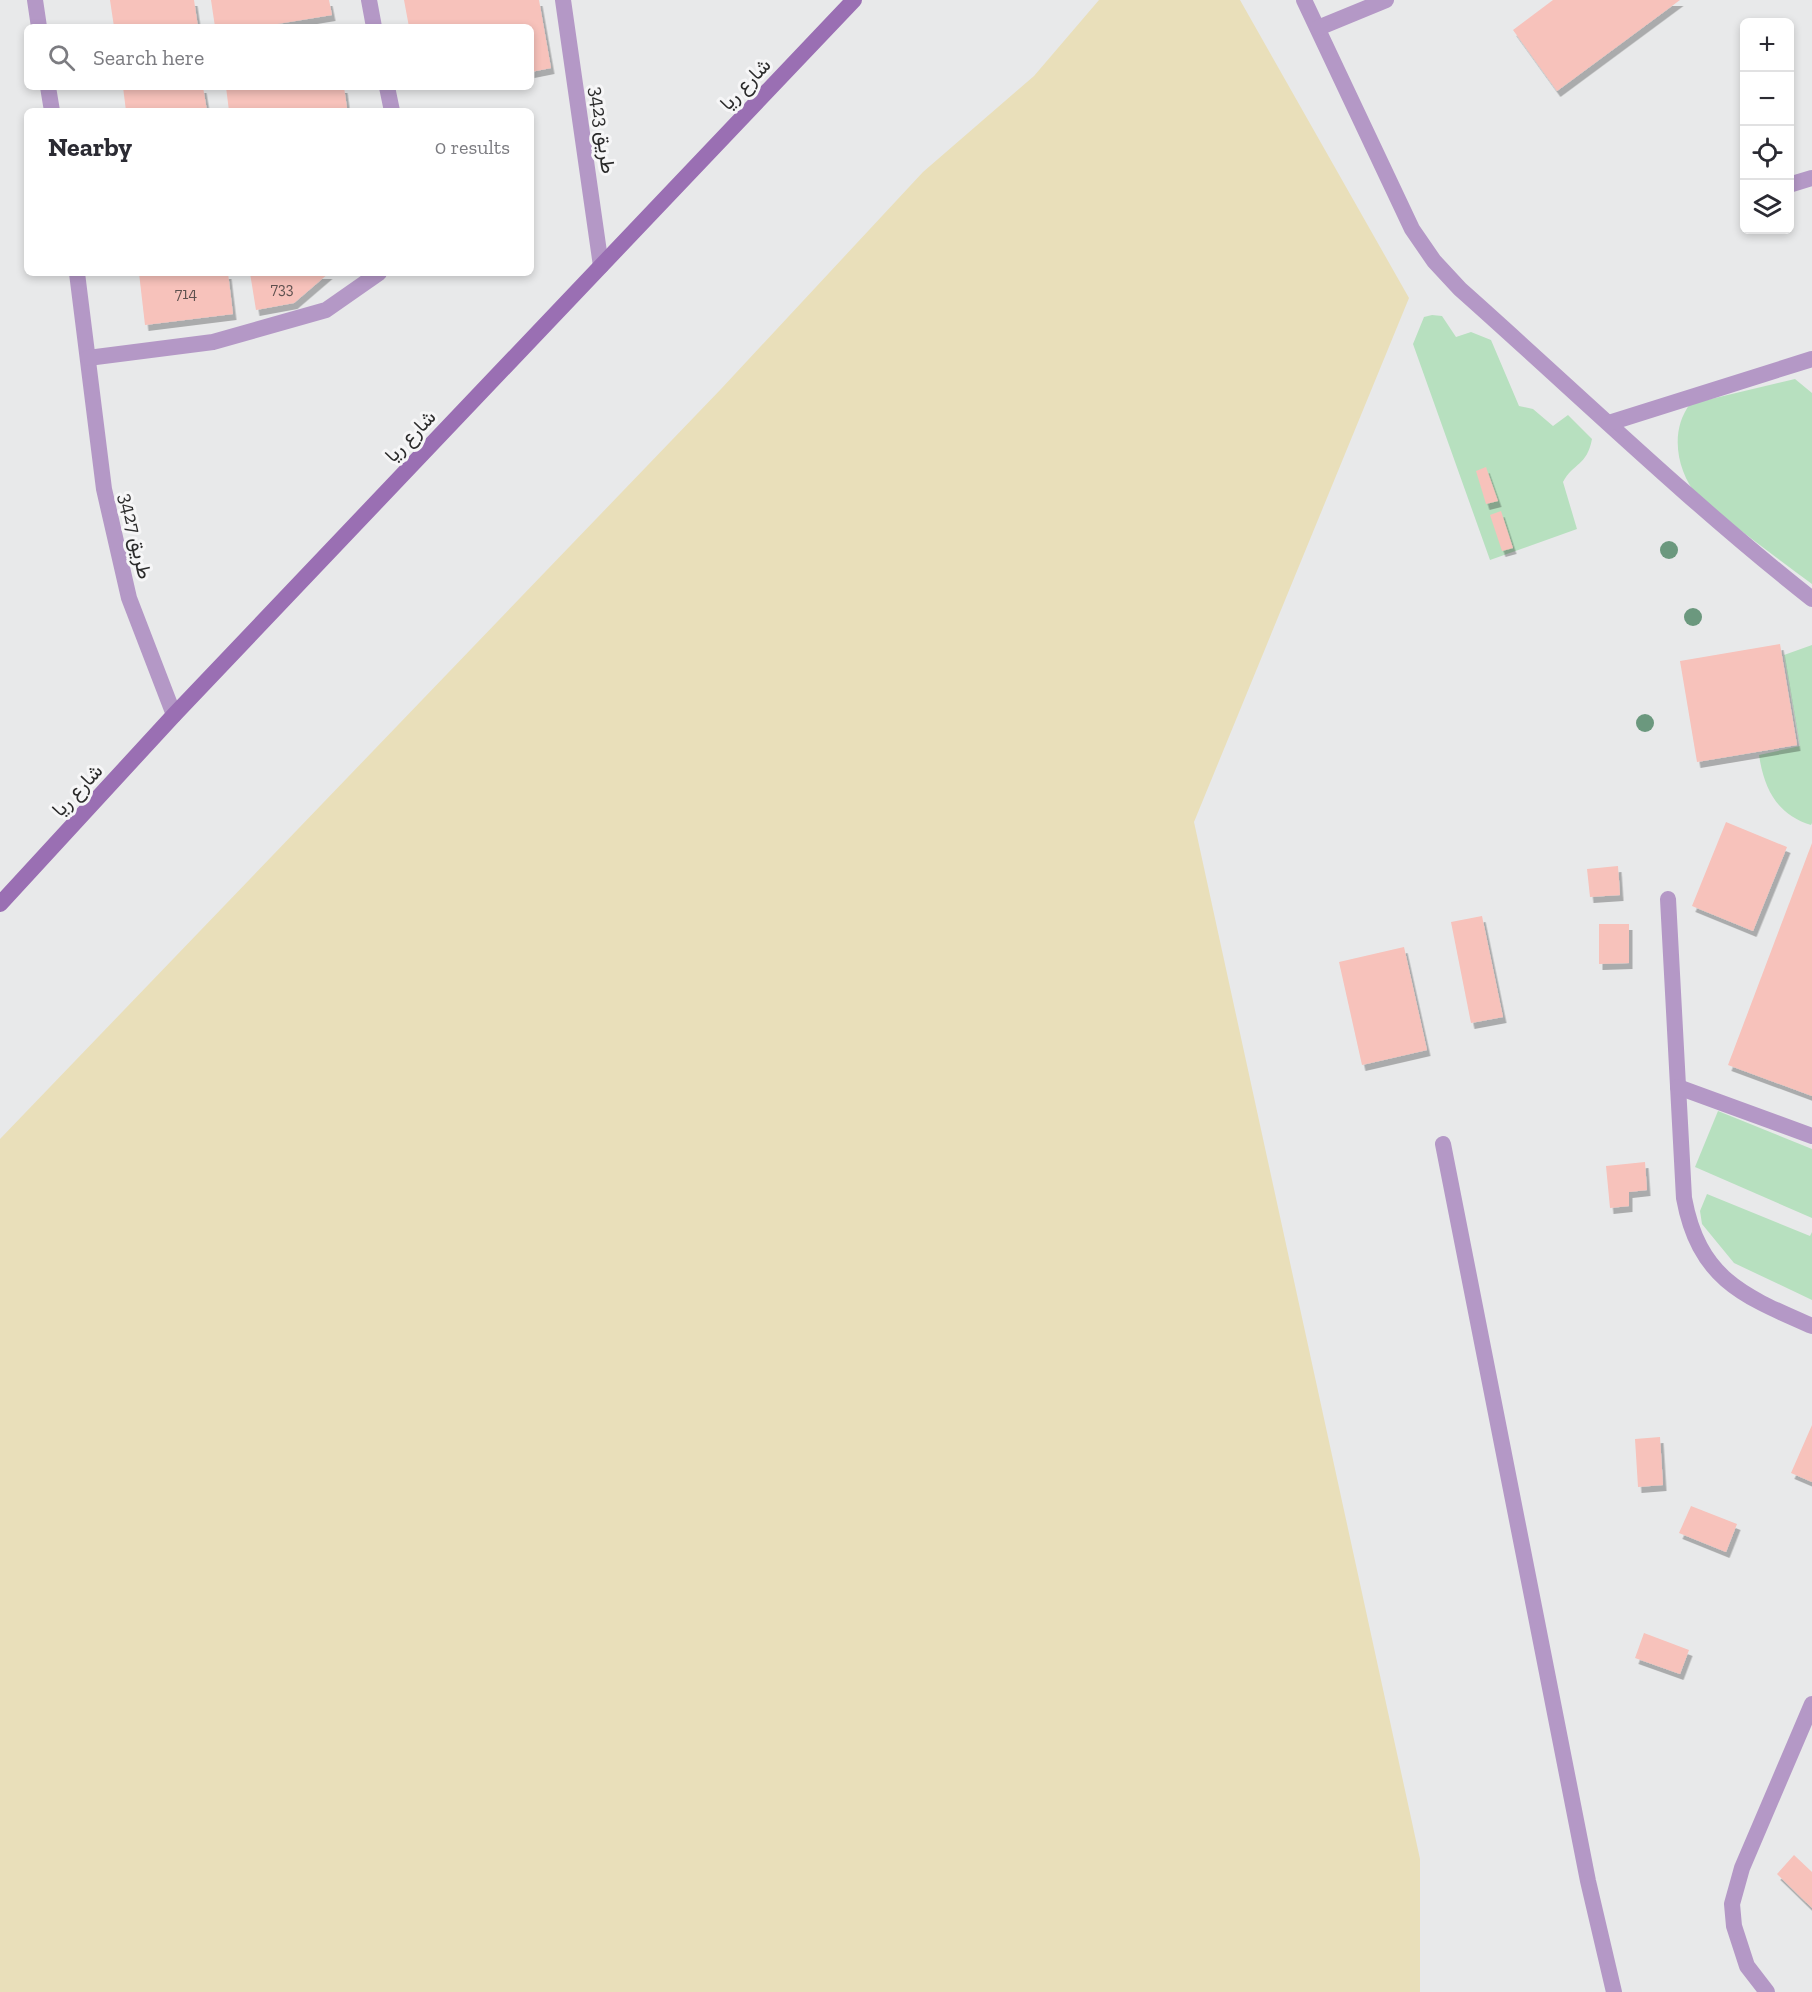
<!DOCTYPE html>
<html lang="en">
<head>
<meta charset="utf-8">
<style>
	:root { --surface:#fff; --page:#f7f7f7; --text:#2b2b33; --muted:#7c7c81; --line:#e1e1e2 }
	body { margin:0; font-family:"Zilla Slab",Vazirmatn,serif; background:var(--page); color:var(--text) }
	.controls { position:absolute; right:18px; top:18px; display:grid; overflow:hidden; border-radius:9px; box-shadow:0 3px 9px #0003 }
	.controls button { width:54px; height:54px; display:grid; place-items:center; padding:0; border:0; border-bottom:2px solid var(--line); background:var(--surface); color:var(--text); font:30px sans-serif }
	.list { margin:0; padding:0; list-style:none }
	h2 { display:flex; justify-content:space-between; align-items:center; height:78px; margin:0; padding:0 24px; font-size:26px }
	h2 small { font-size:20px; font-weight:400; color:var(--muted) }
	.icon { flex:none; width:33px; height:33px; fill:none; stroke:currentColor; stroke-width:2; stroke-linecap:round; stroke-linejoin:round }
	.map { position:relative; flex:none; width:1812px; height:1992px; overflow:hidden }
	.search { position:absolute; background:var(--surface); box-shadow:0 3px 9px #0003; left:24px; top:24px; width:510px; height:66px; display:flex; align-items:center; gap:15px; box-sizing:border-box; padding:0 21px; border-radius:9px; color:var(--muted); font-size:22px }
	.panel { position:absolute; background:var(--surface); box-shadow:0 3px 9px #0003; left:24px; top:108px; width:510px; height:168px; border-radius:9px }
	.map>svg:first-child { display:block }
	.green { fill:#b7e0bf }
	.sand { fill:#e9dfba }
	.building { fill:#f7c2bb; filter:url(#shadow) }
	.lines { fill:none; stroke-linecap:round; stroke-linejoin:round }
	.service { stroke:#b498c6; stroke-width:16 }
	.minor { stroke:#b498c6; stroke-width:16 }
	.secondary { stroke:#9a6fb3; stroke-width:16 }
	.tree { fill:#6b987e }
	.labels { text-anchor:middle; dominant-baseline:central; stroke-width:6; stroke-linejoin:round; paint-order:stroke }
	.number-label { font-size:16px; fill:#5e514f }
	.street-label { font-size:20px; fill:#2b2b2b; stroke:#f6f6f7 }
</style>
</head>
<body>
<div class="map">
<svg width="1812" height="1992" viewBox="0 0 1812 1992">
	<defs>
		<filter id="shadow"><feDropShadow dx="3.5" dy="6" stdDeviation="0" flood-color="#0004"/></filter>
	</defs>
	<rect width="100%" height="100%" fill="#e8e9ea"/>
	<g class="green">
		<path d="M1432,315L1442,316L1456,337L1471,332L1491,340L1519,406L1533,409L1553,426L1568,415L1592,439C1587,466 1573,463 1563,482L1577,529L1490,560L1413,344L1424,317Z"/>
		<path d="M1795,379L1812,393V584C1785,564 1758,544 1731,523C1721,515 1706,508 1698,497C1677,471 1669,432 1690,404Z"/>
		<path d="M1812,645V823L1811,825C1776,814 1764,788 1759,755L1800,746L1784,655Z"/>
		<polygon points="1718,1111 1812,1149 1812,1218 1695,1167"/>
		<polygon points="1707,1194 1810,1236 1812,1232 1812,1300 1734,1263 1702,1224 1700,1211"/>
	</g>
	<polygon class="sand" points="1099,0 1240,0 1409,298 1194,822 1420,1859 1420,1992 0,1992 0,1139 721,389 923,172 1034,76"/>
	<g class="building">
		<polygon points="110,0 194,0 198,27 114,27"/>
		<polygon points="211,0 329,0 332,15 259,27 215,27"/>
		<polygon points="404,0 539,0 551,68 531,72 531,27 409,27"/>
		<polygon points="1553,0 1680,0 1557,91 1513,30"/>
		<polygon points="123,87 203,87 207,111 126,111"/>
		<polygon points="226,87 344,87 347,108 330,111 229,111"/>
		<polygon points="139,273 228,273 233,314 145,325"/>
		<polygon points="250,273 329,273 294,303 256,310"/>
		<polygon points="1486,467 1498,501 1486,504 1476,471"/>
		<polygon points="1501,511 1513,548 1502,551 1490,515"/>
		<polygon points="1780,644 1797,745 1697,762 1680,661"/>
		<polygon points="1726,822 1787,847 1753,931 1692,906"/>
		<polygon points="1812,843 1812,1096 1728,1065"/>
		<polygon points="1618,866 1620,895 1590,897 1587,869"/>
		<polygon points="1482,916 1503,1017 1471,1023 1451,922"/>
		<polygon points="1599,924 1629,924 1629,963 1599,964"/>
		<polygon points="1404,947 1427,1050 1362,1065 1339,962"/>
		<polygon points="1645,1162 1647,1190 1629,1192 1629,1206 1610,1208 1606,1166"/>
		<polygon points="1812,1425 1812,1482 1791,1473"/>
		<polygon points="1660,1437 1663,1485 1638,1487 1635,1439"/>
		<polygon points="1691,1506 1737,1524 1726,1552 1679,1533"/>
		<polygon points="1644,1633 1689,1650 1680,1674 1635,1658"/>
		<polygon points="1794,1855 1812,1872 1812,1908 1777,1874"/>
	</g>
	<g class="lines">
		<g class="service">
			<path d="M1304,0L1412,229L1434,261L1460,289C1577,393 1689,502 1812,599"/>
			<polyline points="1318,28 1386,0"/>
			<polyline points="1792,184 1812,178"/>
			<polyline points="1609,423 1812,359"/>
			<path d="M1668,899L1684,1198C1699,1279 1743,1296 1812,1326"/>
			<polyline points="1678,1087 1812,1136"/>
			<polyline points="1443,1144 1588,1881 1614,1992"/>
			<polyline points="1767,1992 1747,1966 1734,1926 1732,1904 1742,1868 1812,1704"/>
		</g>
		<g class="minor">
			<polyline points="35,0 39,27"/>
			<polyline points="369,0 374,27"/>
			<polyline points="563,0 601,266"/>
			<polyline points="48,87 52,111"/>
			<polyline points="387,87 392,111"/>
			<polyline points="77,273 104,489 129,598 174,715"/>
			<polyline points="88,358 213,342 326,310 379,273"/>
		</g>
		<polyline class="secondary" points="0,904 174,715 854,0"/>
	</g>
	<g class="tree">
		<circle cx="1669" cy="550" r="9"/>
		<circle cx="1693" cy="617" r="9"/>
		<circle cx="1645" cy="723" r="9"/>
	</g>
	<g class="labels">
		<g class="number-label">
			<text x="282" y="288">733</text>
			<text x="186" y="293">714</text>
		</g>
		<g class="street-label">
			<text transform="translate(745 84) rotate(-46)">شارع ريا</text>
			<text transform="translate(603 130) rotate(82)">طريق 3423</text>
			<text transform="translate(410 436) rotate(-46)">شارع ريا</text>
			<text transform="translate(136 536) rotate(77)">طريق 3427</text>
			<text transform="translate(77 790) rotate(-47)">شارع ريا</text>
		</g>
	</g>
</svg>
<div class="controls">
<button>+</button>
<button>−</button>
<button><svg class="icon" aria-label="locate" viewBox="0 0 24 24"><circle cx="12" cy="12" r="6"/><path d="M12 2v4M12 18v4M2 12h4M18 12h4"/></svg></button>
<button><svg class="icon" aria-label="layers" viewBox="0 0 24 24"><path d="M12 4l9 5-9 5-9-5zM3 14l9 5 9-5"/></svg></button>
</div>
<div class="search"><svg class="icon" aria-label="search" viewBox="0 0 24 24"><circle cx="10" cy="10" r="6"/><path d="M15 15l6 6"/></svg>Search here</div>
<section class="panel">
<h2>Nearby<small>0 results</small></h2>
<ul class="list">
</ul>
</section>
</div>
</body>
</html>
